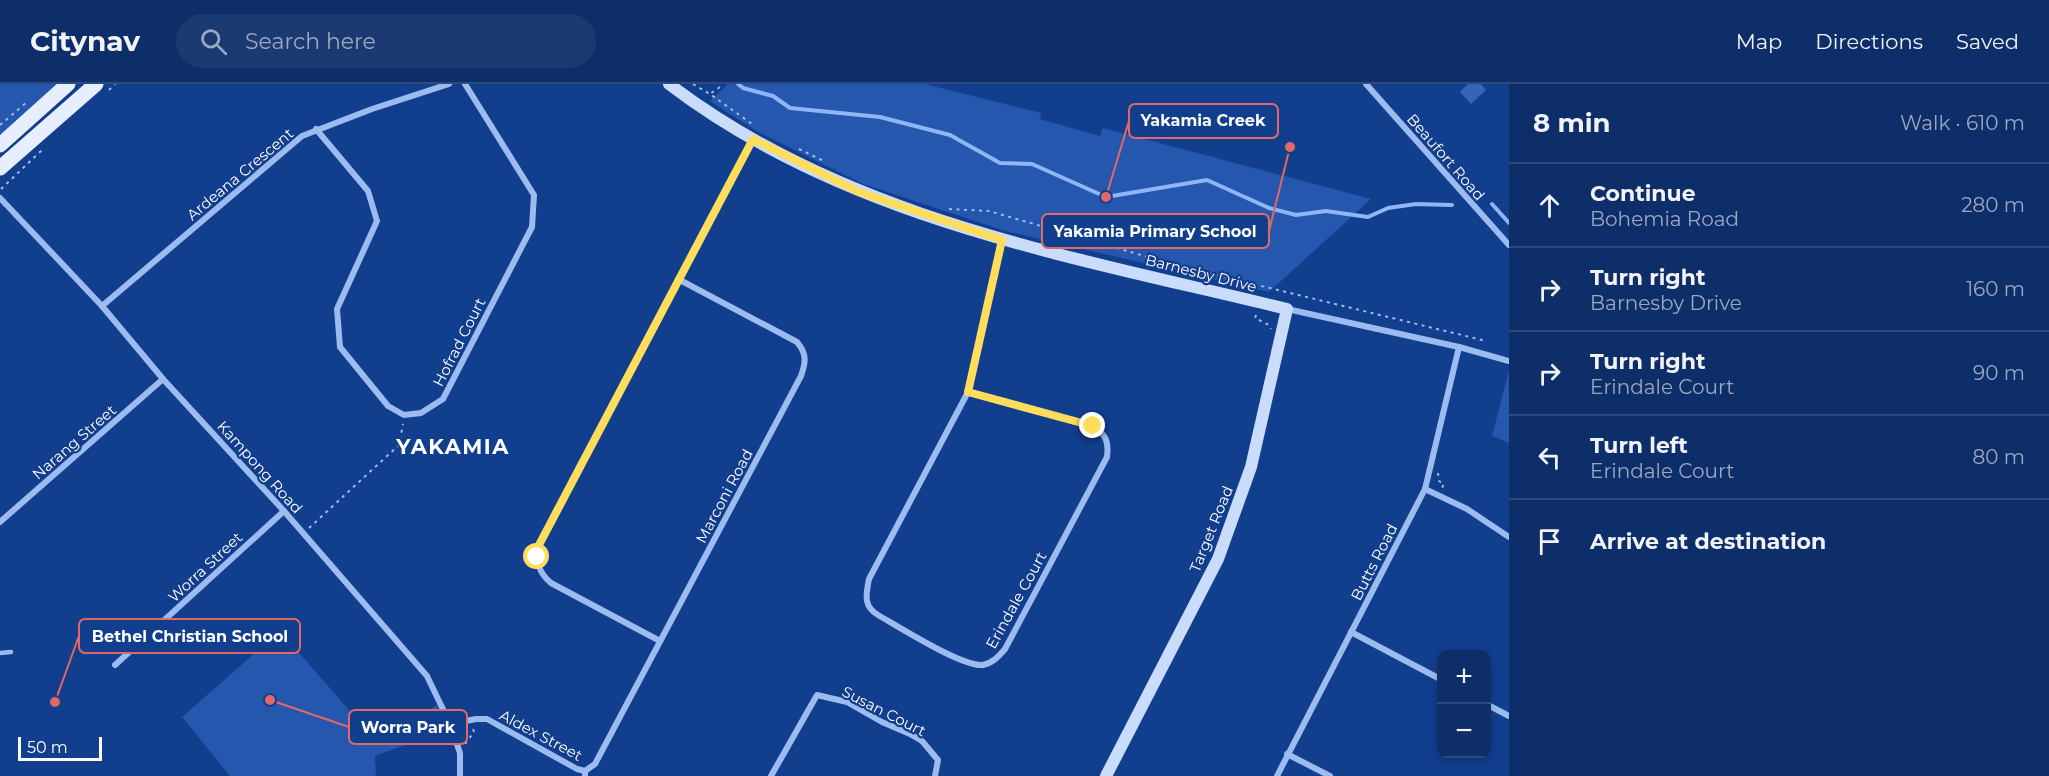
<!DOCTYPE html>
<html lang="en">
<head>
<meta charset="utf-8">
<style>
	:root { --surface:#0e2e6a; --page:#1c3a72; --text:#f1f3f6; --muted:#9ba8c1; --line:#2e4a7e }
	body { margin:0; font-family:Montserrat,sans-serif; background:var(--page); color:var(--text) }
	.controls { position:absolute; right:18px; bottom:18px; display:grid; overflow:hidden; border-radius:12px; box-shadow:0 3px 9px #0003 }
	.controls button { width:54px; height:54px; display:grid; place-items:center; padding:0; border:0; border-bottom:2px solid var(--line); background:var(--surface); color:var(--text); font:30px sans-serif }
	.scale { position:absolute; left:18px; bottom:15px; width:84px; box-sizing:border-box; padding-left:6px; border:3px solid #fff; border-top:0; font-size:16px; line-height:21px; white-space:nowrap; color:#fff; -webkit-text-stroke:4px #123e8e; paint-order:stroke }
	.stop { position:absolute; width:18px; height:18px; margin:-14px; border:4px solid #ffdd5c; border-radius:50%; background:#fff }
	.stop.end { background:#ffdd5c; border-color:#fff; box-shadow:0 2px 6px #0008 }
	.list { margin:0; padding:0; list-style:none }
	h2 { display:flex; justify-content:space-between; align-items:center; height:78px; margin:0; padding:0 24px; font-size:26px }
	h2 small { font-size:20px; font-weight:400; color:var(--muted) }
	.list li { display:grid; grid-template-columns:39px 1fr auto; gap:18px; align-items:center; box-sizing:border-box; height:84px; padding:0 24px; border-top:2px solid var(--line) }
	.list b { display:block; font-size:22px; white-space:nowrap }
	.list p { margin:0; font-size:20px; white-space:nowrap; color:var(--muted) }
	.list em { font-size:20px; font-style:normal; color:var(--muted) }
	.icon { flex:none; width:33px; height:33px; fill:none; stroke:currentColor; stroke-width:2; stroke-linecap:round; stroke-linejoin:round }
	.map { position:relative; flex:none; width:1509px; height:692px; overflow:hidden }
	header { display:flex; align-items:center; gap:36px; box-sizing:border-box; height:84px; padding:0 30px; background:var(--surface); border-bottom:2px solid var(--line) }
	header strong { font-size:28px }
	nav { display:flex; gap:33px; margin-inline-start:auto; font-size:21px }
	.search { width:420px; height:54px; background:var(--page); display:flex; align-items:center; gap:15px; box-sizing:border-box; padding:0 21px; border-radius:33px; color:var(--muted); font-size:22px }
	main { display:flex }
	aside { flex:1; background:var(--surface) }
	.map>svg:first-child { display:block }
	.green { fill:#2457ad }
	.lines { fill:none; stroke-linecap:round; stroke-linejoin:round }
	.stream { stroke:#8eb5f5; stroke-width:4 }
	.building { fill:#3665b5 }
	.path { stroke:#9cbcf1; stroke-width:2; stroke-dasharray:3 4.5; stroke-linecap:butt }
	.lane { stroke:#9cbcf1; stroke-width:4.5 }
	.street { stroke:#9cbcf1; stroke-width:6 }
	.secondary { stroke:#cadcfc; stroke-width:12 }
	.primary { stroke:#e6eeff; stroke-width:15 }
	.route { stroke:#ffdd5c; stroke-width:8 }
	.labels { text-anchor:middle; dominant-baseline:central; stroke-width:4.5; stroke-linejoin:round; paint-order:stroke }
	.street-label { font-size:15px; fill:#fff; stroke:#123e8e }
	.district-label { font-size:21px; font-weight:bold; letter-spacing:1.5px; fill:#fff; stroke:#123e8e }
	.leader { fill:none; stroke:#e26868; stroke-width:2 }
	.callout-dot { fill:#e26868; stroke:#123e8e; stroke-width:2 }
	.callout { fill:#123e8e; stroke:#e26868; stroke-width:2 }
	.callout-label { font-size:16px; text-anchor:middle; font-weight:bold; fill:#fff }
</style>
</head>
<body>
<header>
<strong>Citynav</strong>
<div class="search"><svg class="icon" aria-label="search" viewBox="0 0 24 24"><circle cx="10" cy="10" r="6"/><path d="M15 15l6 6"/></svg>Search here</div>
<nav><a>Map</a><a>Directions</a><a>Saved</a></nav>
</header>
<main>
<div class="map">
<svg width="1509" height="692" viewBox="0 0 1509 692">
	<rect width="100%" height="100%" fill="#123e8e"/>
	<g class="green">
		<polygon points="0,0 58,0 0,51"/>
		<polygon points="728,0 925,0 1041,29 1040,35 1100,52 1103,44 1371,115 1269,208 1005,147 863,100 758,48 710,17"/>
		<polygon points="1509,286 1509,359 1492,352"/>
		<polygon points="280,547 377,658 437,621 448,646 375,672 376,692 230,692 182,633"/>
	</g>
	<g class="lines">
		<g class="stream">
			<polyline points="738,0 743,4 773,12 790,24 880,33 950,51 1000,79 1032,80 1106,113 1207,96 1269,124 1296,131 1326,127 1368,133 1388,124 1416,120 1452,121"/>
			<polyline points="1492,120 1509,139"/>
		</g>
	</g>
	<polygon class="building" points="1468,0 1481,0 1486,6 1471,20 1460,8"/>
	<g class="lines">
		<g class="path">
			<polyline points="693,0 710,10"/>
			<polyline points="720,3 710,10 752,40"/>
			<polyline points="109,6 115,0"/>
			<polyline points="0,41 27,18"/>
			<polyline points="799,65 826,78"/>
			<polyline points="1,105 42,66"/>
			<polyline points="949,125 989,127 1172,180 1482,256 1481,261"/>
			<polyline points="1256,231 1255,234 1269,241 1271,245"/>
			<polyline points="1438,389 1439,397 1444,400 1442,404"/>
			<polyline points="309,444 399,361 403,340"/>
			<polyline points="465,660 474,648 473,645"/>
		</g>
		<polyline class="lane" points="0,569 11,568"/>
		<g class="street">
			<polyline points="1366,0 1509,161"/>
			<polyline points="316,45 368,107 377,137 337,225 340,263 388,322 404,331 421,329 443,315 532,143 534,111 465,0"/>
			<polyline points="0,114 102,222 163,295 284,427 427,592 450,640 460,669 460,692"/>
			<polyline points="102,222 302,52 372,25 449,0"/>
			<polyline points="1287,225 1459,263 1509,277"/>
			<path d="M968,308L1093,342C1106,351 1109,357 1107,373L1005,565C999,572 993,579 983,581C962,583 899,543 878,531C863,522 866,511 869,495L968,308L1002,156"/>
			<polyline points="1425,405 1467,425 1509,453"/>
			<polyline points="0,438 163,295"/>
			<polyline points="1351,548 1442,596"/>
			<path d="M660,557L551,499C538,488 536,478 539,461L753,55"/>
			<polyline points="115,581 284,427"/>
			<polyline points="1486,620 1509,632"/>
			<polyline points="450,640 476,635 487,635 577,685 585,687"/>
			<polyline points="1287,670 1330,692"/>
			<path d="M585,692V687L595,680L801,292C806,278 807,270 797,258L678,195"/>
			<polyline points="771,692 817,611 847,618 882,638 910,650 922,657 938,676 935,692"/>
			<polyline points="1277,692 1425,405 1459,263"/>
		</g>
		<path class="secondary" d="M669,0C847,136 1075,173 1287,225L1251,383L1218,475L1106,692"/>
		<g class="primary">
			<polyline points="0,61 68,0"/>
			<polyline points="0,84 96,0"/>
		</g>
	</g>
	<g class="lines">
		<polyline class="route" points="537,473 539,461 753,55 859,108 1002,156 968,308 1093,342"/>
	</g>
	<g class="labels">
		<g class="street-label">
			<text transform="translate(1446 73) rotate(49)">Beaufort Road</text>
			<text transform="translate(240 90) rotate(-40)">Ardeana Crescent</text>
			<text transform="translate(1201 189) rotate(14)">Barnesby Drive</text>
			<text transform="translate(459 258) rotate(-63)">Hofrad Court</text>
			<text transform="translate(74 358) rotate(-41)">Narang Street</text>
			<text transform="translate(260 383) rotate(48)">Kampong Road</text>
			<text transform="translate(724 412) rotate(-62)">Marconi Road</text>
			<text transform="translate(1211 445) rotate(-68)">Target Road</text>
			<text transform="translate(1374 478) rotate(-63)">Butts Road</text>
			<text transform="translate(205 483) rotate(-43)">Worra Street</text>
			<text transform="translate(1016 516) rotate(-61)">Erindale Court</text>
			<text transform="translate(884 627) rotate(27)">Susan Court</text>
			<text transform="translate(541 651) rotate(28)">Aldex Street</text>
		</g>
		<g class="district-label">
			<text x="453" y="362">YAKAMIA</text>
		</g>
	</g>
	<path class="leader" d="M1106 113L1129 37M1290 63L1269 147M55 618L79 552M270 616L349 643"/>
	<g class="callout-dot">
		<circle cx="1106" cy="113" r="6"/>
		<circle cx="1290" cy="63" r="6"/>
		<circle cx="55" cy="618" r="6"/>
		<circle cx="270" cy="616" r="6"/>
	</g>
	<g class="callout">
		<rect x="1129" y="20" width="149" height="34" rx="6"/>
		<rect x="1042" y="130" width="227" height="34" rx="6"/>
		<rect x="79" y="535" width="221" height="34" rx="6"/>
		<rect x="349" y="626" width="118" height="34" rx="6"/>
	</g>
	<g class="callout-label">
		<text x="1203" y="42">Yakamia Creek</text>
		<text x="1155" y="153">Yakamia Primary School</text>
		<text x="190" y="558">Bethel Christian School</text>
		<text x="408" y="649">Worra Park</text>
	</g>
</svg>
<div class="controls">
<button>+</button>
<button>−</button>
</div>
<div class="scale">50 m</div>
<div class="stop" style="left:537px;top:473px"></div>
<div class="stop end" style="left:1093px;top:342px"></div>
</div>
<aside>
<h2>8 min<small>Walk · 610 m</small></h2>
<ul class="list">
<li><svg class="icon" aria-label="ahead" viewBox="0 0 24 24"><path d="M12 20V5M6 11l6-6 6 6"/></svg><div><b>Continue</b><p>Bohemia Road</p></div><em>280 m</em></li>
<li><svg class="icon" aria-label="right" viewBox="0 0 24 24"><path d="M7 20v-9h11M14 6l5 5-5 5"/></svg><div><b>Turn right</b><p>Barnesby Drive</p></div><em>160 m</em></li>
<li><svg class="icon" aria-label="right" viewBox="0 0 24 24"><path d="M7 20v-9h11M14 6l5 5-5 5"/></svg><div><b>Turn right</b><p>Erindale Court</p></div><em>90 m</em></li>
<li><svg class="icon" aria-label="left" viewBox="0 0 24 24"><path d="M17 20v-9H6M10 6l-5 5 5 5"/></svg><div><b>Turn left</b><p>Erindale Court</p></div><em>80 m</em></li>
<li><svg class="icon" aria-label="arrive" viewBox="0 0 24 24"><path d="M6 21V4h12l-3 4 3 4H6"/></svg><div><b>Arrive at destination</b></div></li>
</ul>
</aside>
</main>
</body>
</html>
